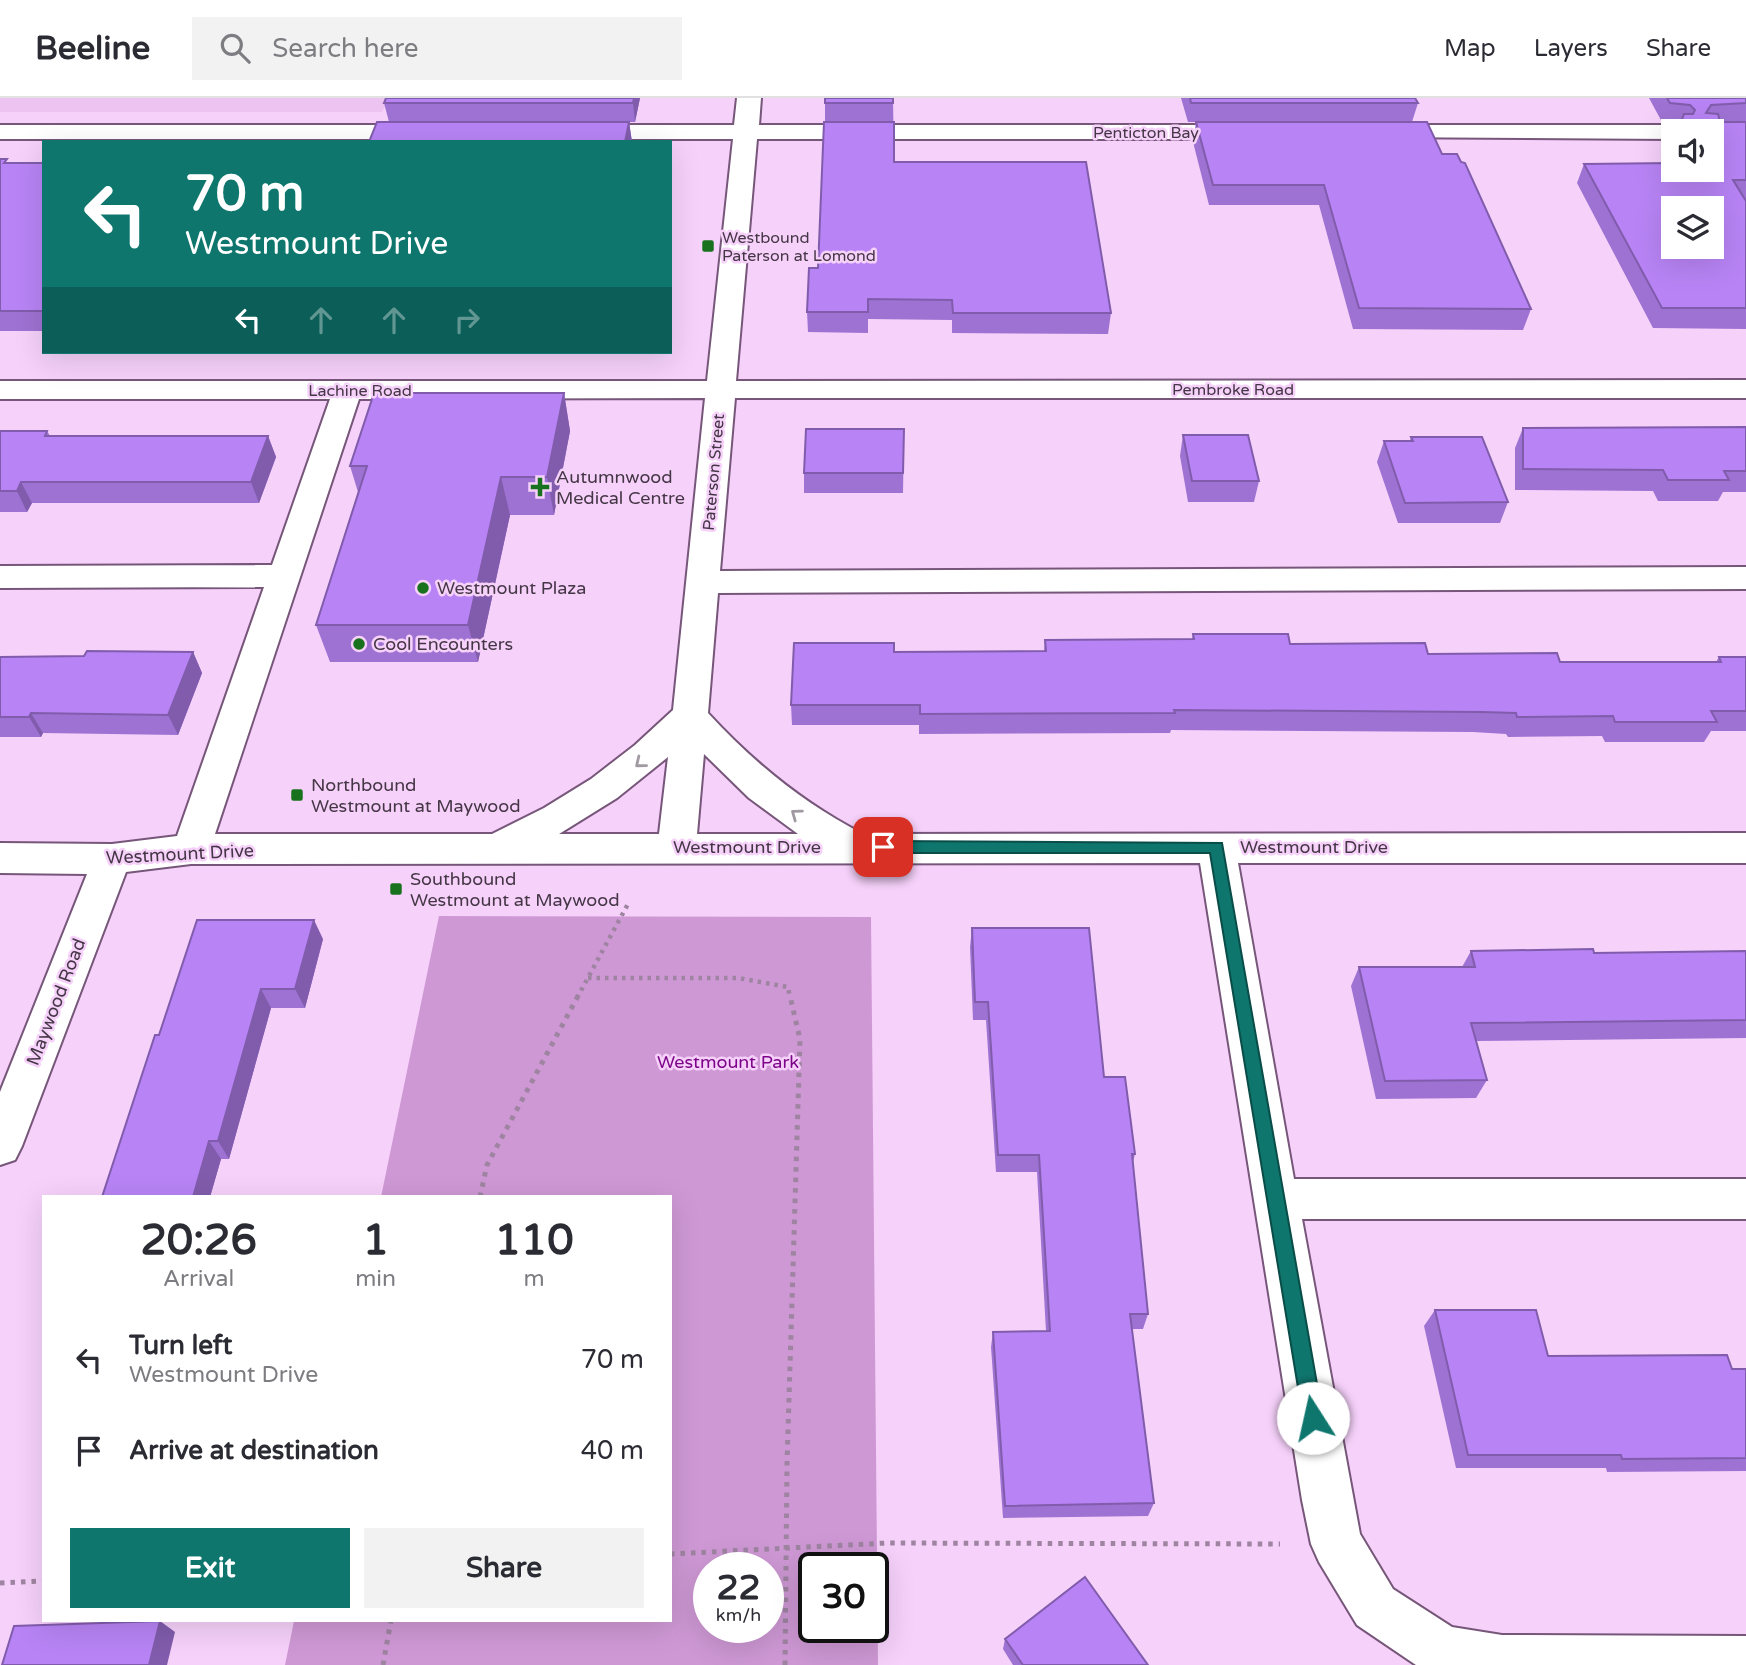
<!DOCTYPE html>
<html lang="en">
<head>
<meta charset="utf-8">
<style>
  body { margin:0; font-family:"Varela Round",sans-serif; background:#f2f2f3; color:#2b2b33; height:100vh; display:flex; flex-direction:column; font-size:26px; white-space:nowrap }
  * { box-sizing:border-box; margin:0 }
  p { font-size:23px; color:#7c7c81 }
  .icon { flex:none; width:38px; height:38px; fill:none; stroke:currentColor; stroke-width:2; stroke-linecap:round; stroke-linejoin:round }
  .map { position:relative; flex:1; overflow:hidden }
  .side { position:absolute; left:42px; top:1097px; width:630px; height:427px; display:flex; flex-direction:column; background:#fff; border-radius:0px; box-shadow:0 7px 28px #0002 }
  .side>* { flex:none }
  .banner { position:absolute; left:42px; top:42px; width:630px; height:214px; border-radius:0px; box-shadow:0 7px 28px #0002; background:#0f766e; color:#fff; overflow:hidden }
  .fabs { position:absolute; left:1661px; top:21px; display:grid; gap:14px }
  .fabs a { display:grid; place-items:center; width:63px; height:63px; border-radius:0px; background:#fff; box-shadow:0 7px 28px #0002; font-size:35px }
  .speed { position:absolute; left:693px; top:1454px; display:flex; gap:14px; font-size:35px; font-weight:700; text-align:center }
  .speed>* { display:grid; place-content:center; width:91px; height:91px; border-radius:50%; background:#fff; box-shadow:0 7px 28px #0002; line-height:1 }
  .speed small { font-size:18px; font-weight:400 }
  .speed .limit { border:4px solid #111; border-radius:10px; background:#fff; color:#111 }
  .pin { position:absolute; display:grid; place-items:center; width:60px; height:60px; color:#fff; margin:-30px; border-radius:14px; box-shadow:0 4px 10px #0006 }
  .me { position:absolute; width:77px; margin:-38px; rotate:350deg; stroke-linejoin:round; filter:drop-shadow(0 0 5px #0008) }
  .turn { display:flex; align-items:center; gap:24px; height:147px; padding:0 28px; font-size:32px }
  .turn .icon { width:91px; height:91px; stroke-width:2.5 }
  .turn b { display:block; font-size:49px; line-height:60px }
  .lanes { display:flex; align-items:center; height:66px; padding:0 28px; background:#0003; justify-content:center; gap:35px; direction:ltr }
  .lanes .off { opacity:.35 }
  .eta { display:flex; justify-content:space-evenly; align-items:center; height:119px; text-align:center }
  .eta b { font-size:42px; font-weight:700; line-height:49px }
  .action { display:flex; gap:14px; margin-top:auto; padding:14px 28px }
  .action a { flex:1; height:80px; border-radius:0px; background:#0f766e; color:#fff; font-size:28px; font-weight:700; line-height:80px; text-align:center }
  .action a+a { background:#f2f2f3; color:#2b2b33 }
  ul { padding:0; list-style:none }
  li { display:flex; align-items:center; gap:21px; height:91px; padding:0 28px }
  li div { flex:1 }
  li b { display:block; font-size:26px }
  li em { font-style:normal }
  header { display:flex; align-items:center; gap:42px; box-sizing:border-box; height:98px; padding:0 35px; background:#fff; border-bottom:2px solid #e1e1e2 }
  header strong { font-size:33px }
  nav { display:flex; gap:38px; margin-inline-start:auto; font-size:24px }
  .search { width:490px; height:63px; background:#f2f2f3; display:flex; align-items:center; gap:18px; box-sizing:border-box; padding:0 24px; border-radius:0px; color:#7c7c81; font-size:26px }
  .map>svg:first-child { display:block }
  .built { fill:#edc3f1 }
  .green { fill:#ce98d4; fill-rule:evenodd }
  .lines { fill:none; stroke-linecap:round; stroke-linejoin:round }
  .minor-casing { stroke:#765679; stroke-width:4 }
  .path-far1 { stroke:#9e84a1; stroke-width:4.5; stroke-dasharray:3.5 5; stroke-linecap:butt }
  .path { stroke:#9e84a1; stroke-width:5; stroke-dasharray:4.5 6; stroke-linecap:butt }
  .minor { fill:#fff; fill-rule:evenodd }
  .wall { fill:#9e72d3 }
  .shaded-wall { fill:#815cac }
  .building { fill:#b884f5; stroke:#815cac; stroke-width:2; fill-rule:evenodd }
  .oneway { stroke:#a29aa2 }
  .route { fill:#0f766e; stroke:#0a4d48; stroke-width:2 }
  .poi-dot { fill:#17711d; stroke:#f6d1fa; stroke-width:2.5 }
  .labels { text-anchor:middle; stroke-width:5; stroke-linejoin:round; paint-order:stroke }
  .far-street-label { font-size:16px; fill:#453646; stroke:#f6d1fa }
  .far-poi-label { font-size:16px; fill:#453646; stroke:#f6d1fa; text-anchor:start }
  .poi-label { font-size:18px; fill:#453646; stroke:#f6d1fa; text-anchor:start }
  .street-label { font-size:18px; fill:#453646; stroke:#f6d1fa }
  .park-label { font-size:18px; fill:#7c0488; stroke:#f6d1fa }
</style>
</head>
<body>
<header>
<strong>Beeline</strong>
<div class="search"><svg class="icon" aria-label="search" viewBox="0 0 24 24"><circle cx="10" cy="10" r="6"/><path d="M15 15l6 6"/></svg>Search here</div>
<nav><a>Map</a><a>Layers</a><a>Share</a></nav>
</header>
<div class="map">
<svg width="1746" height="1567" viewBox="0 0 1746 1567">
  <rect width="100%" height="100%" fill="#f6d1fa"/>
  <path class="built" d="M0,0H389L382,14H0Z"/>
  <path class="green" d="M439,818L871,819L878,1567H285L294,1523L670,1522V1099H381ZM709,1470H768V1530H709ZM814,1470H873V1530H814Z"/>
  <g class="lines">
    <defs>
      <g id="minor">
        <path d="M737,0H761L759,27H1247L1256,29L1259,34L1256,39L1247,41H757L736,283L1746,282V300H735L720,473L1746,469V491L718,495L708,615C754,665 803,705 863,736L1746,735V765H1238L1294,1081H1746V1121H1302L1360,1436L1393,1491L1452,1529L1502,1537L1746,1538V1567H1416L1357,1527L1319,1464L1311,1446L1302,1402L1200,765L191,766L126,774L22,1048L15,1062L0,1067V994L87,776L0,775V745L112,746L177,738L264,489L0,490V468L272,467L330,301H0V283H707L733,41H580L571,39L568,34L571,29L580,27H734ZM705,300L673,612L635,647L591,681L544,710L492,736H215L359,301ZM704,656L749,700L798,736H697ZM668,659L659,736H559L617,700Z"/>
        <path d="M0,27H425L434,29L437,34L434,39L425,41H0Z"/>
        <path d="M1378,27H1673L1682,29L1685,33H1673V41L1369,39L1366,34L1369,29Z"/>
      </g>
    </defs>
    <use href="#minor" class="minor-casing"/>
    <g class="path-far1">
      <path d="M588,880H738L788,889L790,900"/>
      <path d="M577,900L629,804"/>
    </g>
    <g class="path">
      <path d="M480,1099L487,1067L578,898"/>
      <path d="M670,1456L887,1445L1280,1446"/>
      <path d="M0,1485L44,1483"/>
      <path d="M383,1567L391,1522"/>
      <path d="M785,1567L787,1366L800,941L790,898"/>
    </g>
    <use href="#minor" class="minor"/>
  </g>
  <g class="wall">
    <path d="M386,0H640L635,24H629L632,44H369L389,24L384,5Z"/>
    <path d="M825,0H893L894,64L1111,215L1108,236L952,235V222L868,221V235L808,234L807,214L818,170L825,24Z"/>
    <path d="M1181,0H1415L1418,5L1412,24L1442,56L1531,211L1523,232L1353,231L1319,107H1209L1193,44L1196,24H1188Z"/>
    <path d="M1649,0H1746V231L1653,230L1577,85L1584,66L1712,72V33H1677L1679,26L1662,24Z"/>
    <path d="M0,61L9,65H44V233H0Z"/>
    <path d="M564,295L570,333L554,417H510L478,564H330L316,527L358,394L350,368Z"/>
    <path d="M1746,329V394H1723L1718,403H1658L1653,393L1515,392V350L1523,330Z"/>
    <path d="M904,331L903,395H804V375Z"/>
    <path d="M0,333H47L50,338H268L276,359L259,405H32L27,414H0Z"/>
    <path d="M1183,337L1259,383L1254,404H1188L1180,358Z"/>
    <path d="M1411,339L1508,404L1500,425H1398L1377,364L1384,343H1410Z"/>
    <path d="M1193,536L1290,546L1560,564H1716L1719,559H1746V633H1711L1704,644H1605L1602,638L1508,639L1506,636L1473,634L1171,632L1170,635L919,636V627H792L791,607L894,554L1044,553L1045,542L1192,541Z"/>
    <path d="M193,554L202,575L178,637L43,635L41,639H0V559L84,558Z"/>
    <path d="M972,830L1104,979L1135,1056L1133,1064L1148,1216L1143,1231H1132L1154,1405L1148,1418L1003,1420L991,1249L993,1234L1046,1233L1037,1074H996L986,922H973L970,849Z"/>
    <path d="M323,841L305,910H271L229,1061H221L210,1099H102L159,937Z"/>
    <path d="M1471,853L1594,855L1746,853V940L1476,943L1487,982L1476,1000L1376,1001L1351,888L1359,869H1462Z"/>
    <path d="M1435,1212L1548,1258L1732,1271H1746V1373L1607,1374L1606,1370H1456L1424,1228Z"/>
    <path d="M1005,1541L1148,1567H1013L1003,1551Z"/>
  </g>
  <g class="shaded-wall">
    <path d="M634,0H640L635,24L633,5Z"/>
    <path d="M629,24L632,44H625Z"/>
    <path d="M564,295L570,333L554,417L547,379Z"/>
    <path d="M268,338L276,359L259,405L251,384Z"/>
    <path d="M501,379L510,417L478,564L468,527Z"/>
    <path d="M21,384L32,405L27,414L17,393Z"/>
    <path d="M193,554L202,575L178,637L168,617Z"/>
    <path d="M31,615L43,635L41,639L29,619Z"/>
    <path d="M314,822L323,841L305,910L295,891Z"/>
    <path d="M261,891L271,910L229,1061L218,1043Z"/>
    <path d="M209,1043L221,1061L210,1099H193Z"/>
    <path d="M160,1523L175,1534L167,1567H149Z"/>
  </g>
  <g class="building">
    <path d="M386,0H634L633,5H384Z"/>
    <rect x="825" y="0" width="68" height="5"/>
    <path d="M1190,0H1415L1418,5H1191Z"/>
    <path d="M1667,0H1746V5L1711,7L1706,15L1718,16L1720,24H1746V82H1733L1746,103V210H1662L1584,66L1673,65V72H1712V33H1686L1681,24L1684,16H1693L1695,12L1690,7L1670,5ZM1673,110H1712V149H1673Z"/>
    <path d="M377,24H629L625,44H369Z"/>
    <path d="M824,24H894V64H1086L1111,215H953L952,202L868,201V214H807L809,170H818Z"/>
    <path d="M1196,24H1427L1442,56H1457L1461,64L1465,65L1531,211L1359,210L1324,87H1213Z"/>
    <path d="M0,61H7L4,65H44V213H0Z"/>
    <path d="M374,295H564L547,379H501L468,527H316L367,368H350Z"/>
    <path d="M1746,329V373H1724L1729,382H1668L1663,372L1523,371V330Z"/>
    <path d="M806,331H904L903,375H804Z"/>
    <path d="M0,333H47L45,338H268L251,384H21L17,393H0Z"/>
    <path d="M1183,337H1248L1259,383H1192Z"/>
    <path d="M1411,339H1482L1508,404L1405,405L1384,343H1413Z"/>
    <path d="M1193,536H1288L1290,546L1425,545L1428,556L1557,555L1560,564H1721L1719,559H1746V613H1711L1717,624H1615L1613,618L1517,619L1516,615L1482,614L1174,612L1175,615L920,616V607H791L794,545H894V554L1046,553L1045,542L1194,541Z"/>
    <path d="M87,553L193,554L168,617L31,615L29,619H0V559L84,558Z"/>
    <path d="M197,822H314L295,891H261L218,1043H209L193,1099H102L155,937H159Z"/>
    <path d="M972,830H1089L1104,979H1125L1135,1056H1132L1148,1216H1130L1154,1405L1005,1408L993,1234L1050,1233L1039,1057H998L988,904H975Z"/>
    <path d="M1593,851L1594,855L1746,853V922L1471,925L1487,982L1385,983L1359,869H1475L1471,853Z"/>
    <path d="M1435,1212H1536L1548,1258L1727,1257L1732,1271H1746V1360L1622,1361L1621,1357H1468Z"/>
    <path d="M1085,1479L1148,1567H1023L1005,1541Z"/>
    <path d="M160,1523L149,1567H2L14,1528Z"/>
  </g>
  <defs><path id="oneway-chevron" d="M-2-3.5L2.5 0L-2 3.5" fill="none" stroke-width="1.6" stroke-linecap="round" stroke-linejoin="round" transform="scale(1.75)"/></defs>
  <g class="oneway">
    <use href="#oneway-chevron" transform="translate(640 665) rotate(141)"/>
    <use href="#oneway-chevron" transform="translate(796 716) rotate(-144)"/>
  </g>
  <path class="route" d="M883,743L1222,745L1323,1320L1320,1327L1313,1330L1306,1327L1303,1320L1210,755H883L875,749Z"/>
  <g class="poi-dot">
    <rect x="701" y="141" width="14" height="14" rx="3.5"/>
    <path d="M536.5 378.5h7v7h7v7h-7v7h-7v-7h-7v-7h7z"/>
    <circle cx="423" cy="490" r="7"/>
    <circle cx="359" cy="546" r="7"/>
    <rect x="290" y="690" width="14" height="14" rx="3.5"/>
    <rect x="389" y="784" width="14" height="14" rx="3.5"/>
  </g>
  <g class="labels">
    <g class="far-street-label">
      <text x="1146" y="40">Penticton Bay</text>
      <text x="1233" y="297">Pembroke Road</text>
      <text x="360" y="298">Lachine Road</text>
      <text transform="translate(713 374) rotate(-85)" y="6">Paterson Street</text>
    </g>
    <g class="far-poi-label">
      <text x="722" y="145">Westbound<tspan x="722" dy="18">Paterson at Lomond</tspan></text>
    </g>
    <g class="poi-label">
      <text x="556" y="385">Autumnwood<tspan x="556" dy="21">Medical Centre</tspan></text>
      <text x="437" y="496">Westmount Plaza</text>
      <text x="373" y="552">Cool Encounters</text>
      <text x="311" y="693">Northbound<tspan x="311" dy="21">Westmount at Maywood</tspan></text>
      <text x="410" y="787">Southbound<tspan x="410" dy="21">Westmount at Maywood</tspan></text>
    </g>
    <g class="street-label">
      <text x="747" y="755">Westmount Drive</text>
      <text x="1314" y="755">Westmount Drive</text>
      <text transform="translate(180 756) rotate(-3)" y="6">Westmount Drive</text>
      <text transform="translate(56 904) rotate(-69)" y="6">Maywood Road</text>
    </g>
    <g class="park-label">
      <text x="728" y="970">Westmount Park</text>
    </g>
  </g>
</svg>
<div class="fabs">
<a><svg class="icon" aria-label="sound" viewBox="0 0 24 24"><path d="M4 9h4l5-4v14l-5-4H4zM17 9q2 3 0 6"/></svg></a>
<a><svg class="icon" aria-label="layers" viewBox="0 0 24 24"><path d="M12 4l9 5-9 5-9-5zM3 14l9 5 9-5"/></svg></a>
</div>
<div class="speed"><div>22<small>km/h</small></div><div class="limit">30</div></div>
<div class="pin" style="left:883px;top:749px;background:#d93025"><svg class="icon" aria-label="arrive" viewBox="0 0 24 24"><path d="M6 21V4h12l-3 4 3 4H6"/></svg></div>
<svg class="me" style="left:1313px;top:1320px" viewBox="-20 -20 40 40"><circle r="19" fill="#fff"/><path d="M0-13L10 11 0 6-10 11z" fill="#0f766e"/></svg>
<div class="banner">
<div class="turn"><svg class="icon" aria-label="left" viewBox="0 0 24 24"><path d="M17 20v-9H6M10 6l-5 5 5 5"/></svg><div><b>70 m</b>Westmount Drive</div></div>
<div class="lanes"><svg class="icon" aria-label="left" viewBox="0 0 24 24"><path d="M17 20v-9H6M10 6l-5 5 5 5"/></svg><svg class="icon off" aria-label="ahead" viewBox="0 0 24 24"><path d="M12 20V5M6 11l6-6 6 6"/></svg><svg class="icon off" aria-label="ahead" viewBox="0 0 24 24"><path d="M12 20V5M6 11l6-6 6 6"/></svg><svg class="icon off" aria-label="right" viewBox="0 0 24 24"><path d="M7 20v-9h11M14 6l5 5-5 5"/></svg></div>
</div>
<section class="side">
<div class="eta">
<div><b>20:26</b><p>Arrival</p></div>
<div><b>1</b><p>min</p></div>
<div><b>110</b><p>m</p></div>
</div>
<ul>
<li><svg class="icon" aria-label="left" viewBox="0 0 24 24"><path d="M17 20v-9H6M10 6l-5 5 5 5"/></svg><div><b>Turn left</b><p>Westmount Drive</p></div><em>70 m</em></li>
<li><svg class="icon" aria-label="arrive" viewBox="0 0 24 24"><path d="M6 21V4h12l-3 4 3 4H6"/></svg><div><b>Arrive at destination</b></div><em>40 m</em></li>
</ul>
<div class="action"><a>Exit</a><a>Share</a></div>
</section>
</div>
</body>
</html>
